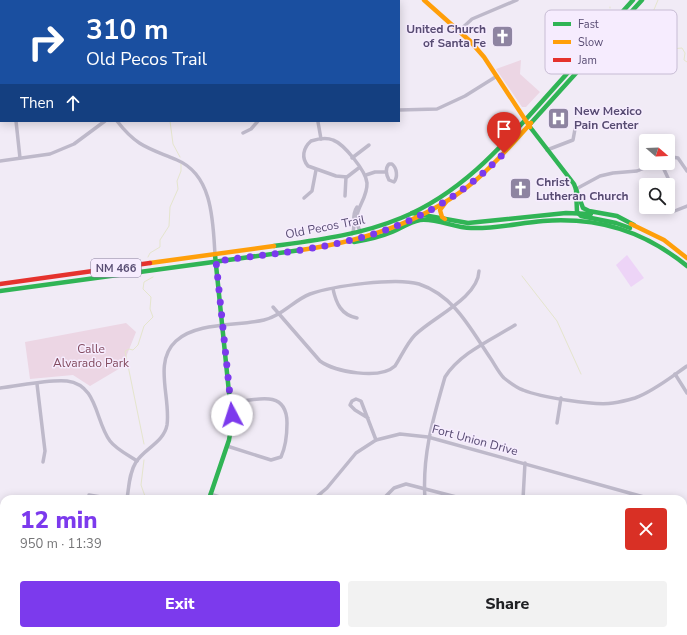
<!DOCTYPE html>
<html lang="en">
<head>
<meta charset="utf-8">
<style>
  body { margin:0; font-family:"Nunito Sans",sans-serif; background:#f2f2f2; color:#202124; height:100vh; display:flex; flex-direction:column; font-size:15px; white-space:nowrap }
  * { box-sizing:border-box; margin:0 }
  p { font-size:13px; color:#757577 }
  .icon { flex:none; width:22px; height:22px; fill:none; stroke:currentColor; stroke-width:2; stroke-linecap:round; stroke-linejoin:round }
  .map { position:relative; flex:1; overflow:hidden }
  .sheet { position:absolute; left:0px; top:495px; width:687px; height:140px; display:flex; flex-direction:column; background:#fff; border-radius:12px 12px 0 0; box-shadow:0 2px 10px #0003 }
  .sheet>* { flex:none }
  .hud { position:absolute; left:0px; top:0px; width:400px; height:122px; box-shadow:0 2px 10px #0003; background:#1a4fa0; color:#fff; overflow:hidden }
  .needle { width:26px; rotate:109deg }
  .fabs { position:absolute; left:639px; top:134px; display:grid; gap:8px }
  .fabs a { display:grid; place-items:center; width:36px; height:36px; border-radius:4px; background:#fff; box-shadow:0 2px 10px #0003; font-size:20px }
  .pin { position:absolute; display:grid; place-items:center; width:34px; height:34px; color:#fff; margin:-41px -17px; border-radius:50% 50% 50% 0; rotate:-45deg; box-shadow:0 0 4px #0007 }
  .pin .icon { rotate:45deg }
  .me { position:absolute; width:44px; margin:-22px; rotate:355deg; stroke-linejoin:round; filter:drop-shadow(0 0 3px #0008) }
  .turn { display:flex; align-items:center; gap:14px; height:84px; padding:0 20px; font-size:18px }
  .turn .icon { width:52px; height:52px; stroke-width:2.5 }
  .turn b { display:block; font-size:28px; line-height:34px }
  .then { display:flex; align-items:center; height:38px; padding:0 20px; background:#0003; gap:8px; font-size:15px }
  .round { display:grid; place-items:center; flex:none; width:42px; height:42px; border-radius:4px; background:#f2f2f2 }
  .overview { display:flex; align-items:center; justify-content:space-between; height:68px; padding:0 20px }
  h1 { font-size:24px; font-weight:800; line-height:30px; color:#7c3aed }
  .button { display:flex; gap:8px; margin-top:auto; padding:8px 20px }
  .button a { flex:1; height:46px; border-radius:4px; background:#7c3aed; color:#fff; font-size:16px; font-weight:800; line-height:46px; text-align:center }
  .button a+a { background:#f2f2f2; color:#202124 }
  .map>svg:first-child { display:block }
  .green { fill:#ecd6e4 }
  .sand { fill:#edd4f7 }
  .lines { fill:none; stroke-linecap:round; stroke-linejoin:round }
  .stream { stroke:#e5e5cd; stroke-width:1 }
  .street { stroke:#beb9ca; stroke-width:3.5 }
  .fast { stroke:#30b455; stroke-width:4.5 }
  .slow { stroke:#ff9f0a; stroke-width:4.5 }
  .jam { stroke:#e5322d; stroke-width:4.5 }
  .route { stroke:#7c3aed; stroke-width:7; stroke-dasharray:0 12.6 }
  .labels { text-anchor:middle; stroke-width:3; stroke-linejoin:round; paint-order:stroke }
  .shield { fill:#f6ecfe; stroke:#877c9d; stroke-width:1 }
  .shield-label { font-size:11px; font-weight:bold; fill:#584c73 }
  .poi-label { font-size:12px; font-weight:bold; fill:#584c73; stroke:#f6ecfe; text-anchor:start }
  .street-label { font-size:12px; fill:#584c73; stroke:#f6ecfe }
  .park-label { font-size:12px; fill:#834b5f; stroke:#f6ecfe }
  .key { fill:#f6ecfe; stroke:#c7bcd4; stroke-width:1 }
  .key-label { font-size:11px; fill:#584c73 }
</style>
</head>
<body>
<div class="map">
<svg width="687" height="635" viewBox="0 0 687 635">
  <rect width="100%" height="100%" fill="#f1ebf6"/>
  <g class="green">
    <path d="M521,60L520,74L540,92L526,107H522L496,69Z"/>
    <path d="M126,323L136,332L122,367L90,386L73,375L30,379L25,342Z"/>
  </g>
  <path class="sand" d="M627,255L644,278L631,287L616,265Z"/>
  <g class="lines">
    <g class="stream">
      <path d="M658,0L653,12L657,21L667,26L666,34L671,49L682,48L685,53L684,60L687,62"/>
      <path d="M610,8V7"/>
      <path d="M573,16H574"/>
      <path d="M170,121L173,144L180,157"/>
      <path d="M148,257L150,253L160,247V240L169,226L170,207L178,189L177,181L181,171V164"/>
      <path d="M522,276L557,321L581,374"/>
      <path d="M144,444L125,351L129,349L133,350L138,345L144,326L153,317L150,309L151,297L143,289L144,282L153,277"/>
      <path d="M144,460L141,485L146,499"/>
      <path d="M322,494L323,499"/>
      <path d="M91,631V635"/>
    </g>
    <g class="street">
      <path d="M61,0V1"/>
      <path d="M155,0L156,1"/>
      <path d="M20,1L22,0"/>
      <path d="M293,1L295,0"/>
      <path d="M0,18L1,17"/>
      <path d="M459,31L472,19L517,0"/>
      <path d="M399,110L437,109L465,96L497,76"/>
      <path d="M16,121L20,158"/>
      <path d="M117,121C137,147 149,148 177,160C213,175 213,222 215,255"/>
      <path d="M318,122L321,139"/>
      <path d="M243,133L251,129L258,121"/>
      <path d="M547,150L573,140L575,129"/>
      <path d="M352,158L369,145"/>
      <path d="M668,158L672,157L678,158L687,171"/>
      <path d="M0,161L50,154L74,144L105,121"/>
      <path d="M661,163L668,178"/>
      <path d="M389,164H392C397,168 398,177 394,182L389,180C386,175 385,168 389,164Z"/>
      <path d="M360,167L347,177L336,176L308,166C301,158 303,148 311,141C317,139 326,137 333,140C344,144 366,171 367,183C368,202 348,213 361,232"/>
      <path d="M366,175L375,172H386"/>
      <path d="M576,189L600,176L613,173L637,171L657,163"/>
      <path d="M345,196L346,177"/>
      <path d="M304,198L312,191L316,170"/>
      <path d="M672,212L687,206"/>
      <path d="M352,234C357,225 350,217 357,207"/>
      <path d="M333,289C336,303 341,315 357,318"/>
      <path d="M273,307L320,361C335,372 380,380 395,366C401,357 407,343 415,335C433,317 478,298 479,271"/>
      <path d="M675,374L687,393"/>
      <path d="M37,384L45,451L43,462"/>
      <path d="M0,388C19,386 49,379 67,381C98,385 95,421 110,441C116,449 128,455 137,461"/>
      <path d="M368,418L355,410L350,405L352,401L356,399L361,401L376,440"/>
      <path d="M557,423L561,398"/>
      <path d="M227,446L271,460L281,457C286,446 287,434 287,423C287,388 254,400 231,403"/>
      <path d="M210,494L226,499"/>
      <path d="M89,495L113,499"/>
      <path d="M127,499C129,487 129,473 136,462C144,449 164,442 167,425C171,398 153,362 176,341C196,322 238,326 264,320C282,316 294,300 310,294C333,286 396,277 419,284C455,296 471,330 491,359C495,365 499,373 504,378C509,382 517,388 523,390C540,397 595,406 613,403C620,402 628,400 635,398C654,391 671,377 687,366"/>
      <path d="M314,499L327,488L356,453L376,440L400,434L428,437L651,499"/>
      <path d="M383,499L394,488L406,484L464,499"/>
      <path d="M425,499C422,455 433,419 445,377C460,353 491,340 515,325"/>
      <path d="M523,499L525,463"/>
      <path d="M0,515L4,517"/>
      <path d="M318,631L319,635"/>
      <path d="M479,631L481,635"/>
      <path d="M667,631L669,635"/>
      <path d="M65,635L66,631"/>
    </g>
    <g class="fast">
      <path d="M531,123L642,0"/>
      <path d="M530,127L574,184L583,208L589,211L617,216L634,225"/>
      <path d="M576,189L577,212"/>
      <path d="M577,212L581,216L616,223L630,228"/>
      <path d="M412,213L468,223L566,213L591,214"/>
      <path d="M354,242C367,240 380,237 392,232C401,228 410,222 420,220C437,218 454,228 471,228C495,229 519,223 543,221C599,217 644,231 687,266"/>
      <path d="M274,246C318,240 360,235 401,218C462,193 503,145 546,97C575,65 604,32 633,0"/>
      <path d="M0,291L301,250"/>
      <path d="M209,499L229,440L232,422L215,255"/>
      <path d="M161,635L163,631"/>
    </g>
    <g class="slow">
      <path d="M424,0L470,41L484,57L530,127"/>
      <path d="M445,219L442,217L440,210L446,202"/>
      <path d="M631,224L664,240L687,258"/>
      <path d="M301,250C364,241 427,221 476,180C496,163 514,142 531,123"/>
      <path d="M150,263L274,246"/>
    </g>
    <path class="jam" d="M0,284L150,263"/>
  </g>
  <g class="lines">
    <path class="route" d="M232,415L216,261C330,247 419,241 504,153"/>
  </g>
  <defs>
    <symbol id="church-square" viewBox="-11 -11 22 22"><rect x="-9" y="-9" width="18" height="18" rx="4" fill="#8e84a1" stroke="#f6ecfe"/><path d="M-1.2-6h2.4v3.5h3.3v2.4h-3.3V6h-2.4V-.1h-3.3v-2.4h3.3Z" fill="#fff"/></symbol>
    <symbol id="hospital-square" viewBox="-11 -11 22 22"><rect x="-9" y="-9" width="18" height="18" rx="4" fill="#8e84a1" stroke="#f6ecfe"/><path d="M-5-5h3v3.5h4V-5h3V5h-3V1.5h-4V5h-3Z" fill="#fff"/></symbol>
  </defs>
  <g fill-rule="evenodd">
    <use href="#church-square" x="490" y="24" width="25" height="25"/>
    <use href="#hospital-square" x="546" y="106" width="25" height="25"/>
    <use href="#church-square" x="508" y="176" width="25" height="25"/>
  </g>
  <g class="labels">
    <rect class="shield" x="91" y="259" width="50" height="18" rx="3"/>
    <g class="shield-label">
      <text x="116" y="272">NM 466</text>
    </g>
    <g class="poi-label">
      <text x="486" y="33" text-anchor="end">United Church<tspan x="486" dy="14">of Santa Fe</tspan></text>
      <text x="574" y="115">New Mexico<tspan x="574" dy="14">Pain Center</tspan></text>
      <text x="536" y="186">Christ<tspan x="536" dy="14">Lutheran Church</tspan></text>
    </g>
    <g class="street-label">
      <text transform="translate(325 227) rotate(-11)" y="4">Old Pecos Trail</text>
      <text transform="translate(475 440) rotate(15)" y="4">Fort Union Drive</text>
    </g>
    <g class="park-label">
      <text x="91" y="353">Calle<tspan x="91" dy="14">Alvarado Park</tspan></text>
    </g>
  </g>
  <rect x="545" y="10" width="132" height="64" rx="6" class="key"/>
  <rect x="553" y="22" width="18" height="4" fill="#30b455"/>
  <rect x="553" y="40" width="18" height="4" fill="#ff9f0a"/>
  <rect x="553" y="58" width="18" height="4" fill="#e5322d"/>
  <g class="key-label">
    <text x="578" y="28">Fast</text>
    <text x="578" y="46">Slow</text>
    <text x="578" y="64">Jam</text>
  </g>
</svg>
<div class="fabs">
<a><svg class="needle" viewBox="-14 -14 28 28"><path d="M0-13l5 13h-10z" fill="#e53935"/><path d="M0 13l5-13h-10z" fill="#757577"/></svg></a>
<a><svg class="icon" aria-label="search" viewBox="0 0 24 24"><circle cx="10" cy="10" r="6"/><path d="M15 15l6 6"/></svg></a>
</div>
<div class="pin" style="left:504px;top:153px;background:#d93025"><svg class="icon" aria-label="arrive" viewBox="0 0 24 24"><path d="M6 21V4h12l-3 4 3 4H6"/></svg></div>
<svg class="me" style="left:232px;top:415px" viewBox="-20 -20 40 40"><circle r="19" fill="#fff"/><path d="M0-13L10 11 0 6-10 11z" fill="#7c3aed"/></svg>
<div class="hud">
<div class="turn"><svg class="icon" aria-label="right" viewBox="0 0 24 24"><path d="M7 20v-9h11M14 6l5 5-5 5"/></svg><div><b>310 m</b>Old Pecos Trail</div></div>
<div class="then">Then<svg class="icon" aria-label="ahead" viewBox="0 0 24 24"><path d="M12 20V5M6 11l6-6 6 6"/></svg></div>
</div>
<section class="sheet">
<div class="overview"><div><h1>12 min</h1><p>950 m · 11:39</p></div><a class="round" style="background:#d93025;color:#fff"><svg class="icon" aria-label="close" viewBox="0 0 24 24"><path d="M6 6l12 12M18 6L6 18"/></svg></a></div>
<div class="button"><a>Exit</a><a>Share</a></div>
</section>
</div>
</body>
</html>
